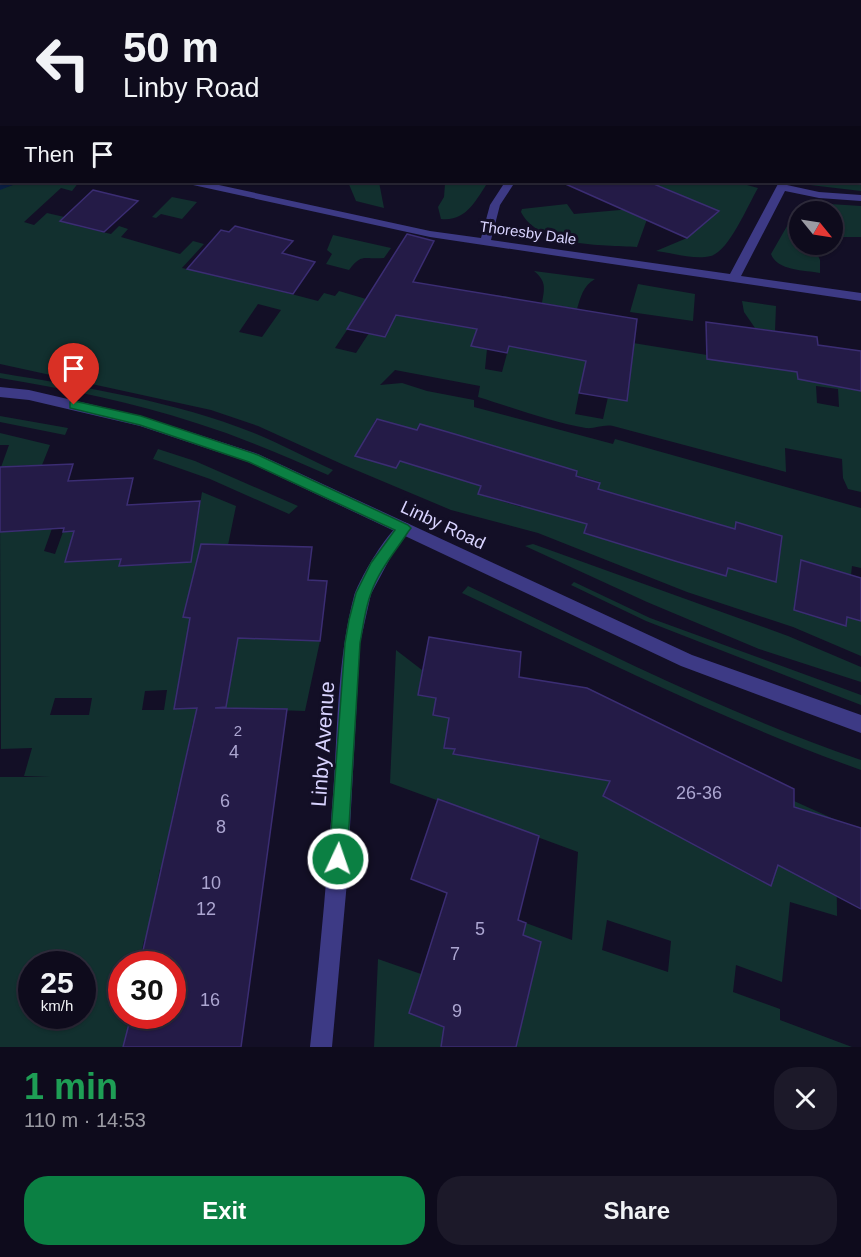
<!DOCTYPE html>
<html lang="en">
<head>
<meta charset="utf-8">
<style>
  body { margin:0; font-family:Arial,sans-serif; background:#1c1929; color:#f1f3f6; height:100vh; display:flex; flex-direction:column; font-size:22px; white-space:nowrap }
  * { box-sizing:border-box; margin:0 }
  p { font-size:20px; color:#9b9ba3 }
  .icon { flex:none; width:33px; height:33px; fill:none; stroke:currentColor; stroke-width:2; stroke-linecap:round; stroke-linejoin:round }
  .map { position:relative; height:1047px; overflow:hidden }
  .sheet { display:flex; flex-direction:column; background:#0e0b1c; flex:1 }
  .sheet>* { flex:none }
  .banner { position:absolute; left:0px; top:0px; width:861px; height:183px; box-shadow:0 2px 4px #0004,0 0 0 2px #2e2b3b; background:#0e0b1c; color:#f1f3f6; overflow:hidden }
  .needle { width:39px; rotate:120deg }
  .fabs { position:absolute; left:789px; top:201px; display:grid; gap:12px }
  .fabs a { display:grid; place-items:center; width:54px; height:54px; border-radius:50%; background:#0e0b1c; box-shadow:0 2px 4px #0004,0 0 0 2px #2e2b3b; font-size:30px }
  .speed { position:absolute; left:18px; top:951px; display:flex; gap:12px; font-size:30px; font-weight:700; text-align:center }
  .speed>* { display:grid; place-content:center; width:78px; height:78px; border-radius:50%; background:#0e0b1c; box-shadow:0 2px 4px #0004,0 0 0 2px #2e2b3b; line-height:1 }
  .speed small { font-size:15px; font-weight:400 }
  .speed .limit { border:9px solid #d22; background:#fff; color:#111 }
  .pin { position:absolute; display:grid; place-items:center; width:51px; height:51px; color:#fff; margin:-62px -26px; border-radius:50% 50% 50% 0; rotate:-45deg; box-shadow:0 0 6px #0007 }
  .pin .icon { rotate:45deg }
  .me { position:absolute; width:66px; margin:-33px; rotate:3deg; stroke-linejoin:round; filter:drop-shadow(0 0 4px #0008) }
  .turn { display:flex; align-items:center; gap:21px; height:126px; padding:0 24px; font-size:27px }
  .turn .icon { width:78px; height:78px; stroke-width:2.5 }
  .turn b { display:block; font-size:42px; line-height:51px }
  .then { display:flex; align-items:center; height:57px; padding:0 24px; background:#0003; gap:12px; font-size:22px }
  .round { display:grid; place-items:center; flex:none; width:63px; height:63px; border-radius:24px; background:#1c1929 }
  .summary { display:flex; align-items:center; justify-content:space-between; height:102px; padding:0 24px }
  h1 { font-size:36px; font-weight:700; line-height:45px; color:#1e9e55 }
  .primary-button { display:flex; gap:12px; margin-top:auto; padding:12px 24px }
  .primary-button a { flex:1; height:69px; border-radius:24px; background:#0b8043; color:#fff; font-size:24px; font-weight:700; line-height:69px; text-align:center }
  .primary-button a+a { background:#1c1929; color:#f1f3f6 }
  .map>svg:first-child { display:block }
  .green { fill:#12302f; fill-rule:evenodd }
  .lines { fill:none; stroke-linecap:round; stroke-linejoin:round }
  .stream { fill:#0a1f44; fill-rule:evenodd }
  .building { fill:#241b47; stroke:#3b2d73; stroke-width:1.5 }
  .minor { fill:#3d3a85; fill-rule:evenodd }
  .tertiary { fill:#3d3a85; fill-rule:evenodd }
  .route { fill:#0b8043; stroke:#07532c; stroke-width:1.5 }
  .labels { text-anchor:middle; stroke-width:6; stroke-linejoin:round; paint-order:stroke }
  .far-street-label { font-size:15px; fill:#d9d4ff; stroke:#130f26 }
  .number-label { font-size:15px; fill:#aca6d1 }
  .street-label { font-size:18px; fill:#d9d4ff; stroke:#130f26 }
  .near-number-label { font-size:18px; fill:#aca6d1 }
  .near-street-label { font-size:21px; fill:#d9d4ff; stroke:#130f26 }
</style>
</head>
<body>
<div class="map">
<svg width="861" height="1047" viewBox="0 0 861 1047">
  <rect width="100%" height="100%" fill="#130f26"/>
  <g class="green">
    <path d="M860,112L861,191L810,185L812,182H860Z"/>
    <path d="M22,182H79L72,191L61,188L24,222L34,225L47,213L82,221L77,226L111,234L119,226L128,229L121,237L180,254L193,241L204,244L182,268L200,272L215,255L208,253L214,247L272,264L274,262L288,266L286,269L291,270L276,290L318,301L324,293L335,296L339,291L366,299L381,279L395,282L397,280L403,281L388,313L414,318L417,312L485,323L494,295L511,297L500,326L528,332L522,349L545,353L548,346L597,354L601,337L615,339L608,393L580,388L575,414L603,419L608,397L627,400L630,370L627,342L707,355L709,331L722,334V361L777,369V363L797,367L798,379L835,385L832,347L839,348L844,388L861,391V492L848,489L843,478L842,459L785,448L786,472L613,426C603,424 595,429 586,428C553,423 511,407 478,397L480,386L395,370L380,385L402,383L427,391L474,400V407L613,444L615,439L861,508V568L852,566L851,575L801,560L794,610L846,626L847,617L861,621V656L793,627L687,592L538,533L451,510L344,465L258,426L211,410L0,364V189ZM258,304L281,310L262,337L239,332ZM378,314L394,318L385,337L369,333L356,353L335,348L349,327L369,332ZM479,323L495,326L494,331L512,335L502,372L485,369L487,349L471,346ZM816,386L838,389L839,407L817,403ZM376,419L417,430L420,424L498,447L495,455L537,467L521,507L478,494L481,486L400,461L396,468L356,456ZM558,470L600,482L598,490L735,529L737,523L782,536L776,582L728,568L726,576L584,533L587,524L543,511Z"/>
    <path d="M348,182H379L384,208L356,201Z"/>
    <path d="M459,182H488C476,200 466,222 441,219L438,207L444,197L445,184Z"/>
    <path d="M594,182H736L758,188C748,205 729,251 711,256C694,260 673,253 656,251L687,238L718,211L660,186L645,208L650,211L637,247C602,245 539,247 521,212L522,209L567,204L574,214L643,208Z"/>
    <path d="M172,197L197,202L182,219L161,214L156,218L152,217Z"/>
    <path d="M814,203L861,206V237H833L832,212H800V244L813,245L820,260V273C805,270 777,271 771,254L798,207Z"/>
    <path d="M333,235L391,248L384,258C365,260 362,252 349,270L326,264L332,254L327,250Z"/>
    <path d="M534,271L595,279C583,286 581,296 577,309L542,303C545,287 546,281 534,271Z"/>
    <path d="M638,284L695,294L693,321L630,312Z"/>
    <path d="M742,301L776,306L775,331L755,328L744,312Z"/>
    <path d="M0,373C84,387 174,401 254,433C281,444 307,458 333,470L328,475C285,456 241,437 196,423C133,402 66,389 0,378Z"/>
    <path d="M0,416L68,428L65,435L0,422Z"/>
    <path d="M0,433L50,445L42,465L10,466L0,495V470L9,445H0Z"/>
    <path d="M158,449L195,461L298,506L289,514L210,479L153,459Z"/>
    <path d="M202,492L236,506L228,545L201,544L183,617L206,618L277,639L320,641L305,711L216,708L213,722H193L185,761L200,790L178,789L168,837L184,869H160L150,919L170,940H144L139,964H122V1016H131L124,1047H0V777H50L24,776L32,748L1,749L0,508L4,531L36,530L44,506H60L44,551L55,554L63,532L74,531L65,562L85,561L89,544L128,529L120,566L191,562ZM213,648H237L227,700H204ZM167,690L164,710H142L145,691ZM55,698H92L89,715H50ZM32,964H82V1016H32Z"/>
    <path d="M533,544L788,636L861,667V682L759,649L647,602L525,546Z"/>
    <path d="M574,582L650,618L861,695V705L646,621L571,585Z"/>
    <path d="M468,586C597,648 725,713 861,760V770C724,721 594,655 462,593Z"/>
    <path d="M396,650L422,670L418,695L436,698L433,715L449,718L445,748L462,750L510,746L508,764L582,776L588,688L606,697L601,772L611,778L603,796L641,817L649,797L670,809L663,828L701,848L733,841L727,862L771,886L778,865L793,872L794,801L836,820L837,916L790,902L782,982L736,965L733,992L780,1009V1020L852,1047H516L523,935L526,923L572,940L578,852L390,783ZM607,920L671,941L668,972L602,950Z"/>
    <path d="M378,959L421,974L409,1013L490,1047H374Z"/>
  </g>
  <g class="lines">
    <g class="stream">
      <path d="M487,0L486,2H477L479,0Z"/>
      <path d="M7,182H20L0,190V184Z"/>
    </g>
  </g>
  <g class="building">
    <path d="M561,182H649L719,211L687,238Z"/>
    <path d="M93,190L138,201L104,232L60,221Z"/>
    <path d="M235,226L293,241L282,253L315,262L293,294L187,269L221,230L229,232Z"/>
    <path d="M407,234L434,241L413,282L637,319L627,401L579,393L586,361L509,346L507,353L471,346L477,329L396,315L385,337L347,329Z"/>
    <path d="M706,322L817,337L818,345L861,351V391L798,379L797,372L707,359Z"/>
    <path d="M377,419L417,430L420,424L458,435L577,471L576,476L600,483L598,489L735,529L736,522L782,536L776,582L728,568L726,576L675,561L584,533L587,524L478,494L481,486L400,461L396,468L355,456Z"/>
    <path d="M73,464L68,481L133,478L127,505L200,501L191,562L119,566L121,559L65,562L74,531L63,532L64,528L0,532V467Z"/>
    <path d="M201,544L312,547L308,580L327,581L320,641L238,638L226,707L215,708L287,709L241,1047H123L131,1016H172V964H140L197,708L174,709L190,618L183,617Z"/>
    <path d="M801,560L861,578V621L847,617L846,626L794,610Z"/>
    <path d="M429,637L521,652L519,677L587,688L794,789V807L861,828V909L778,865L771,886L603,796L610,781L453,754L455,749L444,748L449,718L433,715L436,698L418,695Z"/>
    <path d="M438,799L539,836L518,920L526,923L523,935L541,942L516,1047H441L444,1027L409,1013L447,893L411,879Z"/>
  </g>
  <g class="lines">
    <g class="minor">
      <path d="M623,0H631L622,2Z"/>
      <path d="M861,51V57L860,56V52Z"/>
      <path d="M860,104L861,105V111L860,110Z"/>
      <rect x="0" y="136" width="2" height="6"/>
      <path d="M188,182H205L430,231L481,238L490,205L505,182H515L500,205L491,240L730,274L779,182H789L787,185L819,192L861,195V201L819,198L785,191L741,276L861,293V301L430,237L193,185Z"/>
      <path d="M404,522L409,524L412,528L395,549L371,594L360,643L347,882L332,1047H310C319,963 327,879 333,794C338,728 337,660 354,596C359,580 389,527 404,522Z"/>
    </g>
    <g class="tertiary">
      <path d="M368,0H382L366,2Z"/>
      <path d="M0,43H2L0,48Z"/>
      <rect x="0" y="55" width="2" height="6"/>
      <path d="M0,387L29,390L141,416L258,454L692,655L861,715V733L681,666L248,462L140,426L29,400L0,397Z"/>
    </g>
  </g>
  <path class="route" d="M74,401L141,416L258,455L408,525L411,528L408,532C395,552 379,570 371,593C365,608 363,627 360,643L347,859L344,866L338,868L331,866L329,859L345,643L349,620L356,593L371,563L395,530L249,462L140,425L70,408V402Z"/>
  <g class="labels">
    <g class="far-street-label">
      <text transform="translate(528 233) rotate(8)" y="5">Thoresby Dale</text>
    </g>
    <g class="number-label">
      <text x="238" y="736">2</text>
    </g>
    <g class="street-label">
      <text transform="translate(443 525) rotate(25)" y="6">Linby Road</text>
    </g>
    <g class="near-number-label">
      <text x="234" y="758">4</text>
      <text x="699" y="799">26-36</text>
      <text x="225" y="807">6</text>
      <text x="221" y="833">8</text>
      <text x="211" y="889">10</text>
      <text x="206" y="915">12</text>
      <text x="480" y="935">5</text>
      <text x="455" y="960">7</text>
      <text x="210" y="1006">16</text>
      <text x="457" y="1017">9</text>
    </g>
    <g class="near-street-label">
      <text transform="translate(323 744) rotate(-86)" y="7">Linby Avenue</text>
    </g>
  </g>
</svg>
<div class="fabs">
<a><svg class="needle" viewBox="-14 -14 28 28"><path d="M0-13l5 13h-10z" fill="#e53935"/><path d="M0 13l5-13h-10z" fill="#9b9ba3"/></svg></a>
</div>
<div class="speed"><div>25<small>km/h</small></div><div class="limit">30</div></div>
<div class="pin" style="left:74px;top:405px;background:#d93025"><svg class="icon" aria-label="arrive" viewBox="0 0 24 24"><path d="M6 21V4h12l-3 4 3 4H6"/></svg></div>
<svg class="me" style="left:338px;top:859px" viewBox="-20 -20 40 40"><circle r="17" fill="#0b8043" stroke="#fff" stroke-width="3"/><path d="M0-11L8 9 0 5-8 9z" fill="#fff"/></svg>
<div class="banner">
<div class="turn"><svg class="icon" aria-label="left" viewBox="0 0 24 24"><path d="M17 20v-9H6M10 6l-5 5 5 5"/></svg><div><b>50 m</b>Linby Road</div></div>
<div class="then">Then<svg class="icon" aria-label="arrive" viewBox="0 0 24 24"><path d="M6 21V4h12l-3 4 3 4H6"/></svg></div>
</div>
</div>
<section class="sheet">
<div class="summary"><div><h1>1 min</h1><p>110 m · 14:53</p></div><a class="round"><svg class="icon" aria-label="close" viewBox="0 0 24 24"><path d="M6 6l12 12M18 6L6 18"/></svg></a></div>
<div class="primary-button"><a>Exit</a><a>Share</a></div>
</section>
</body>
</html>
